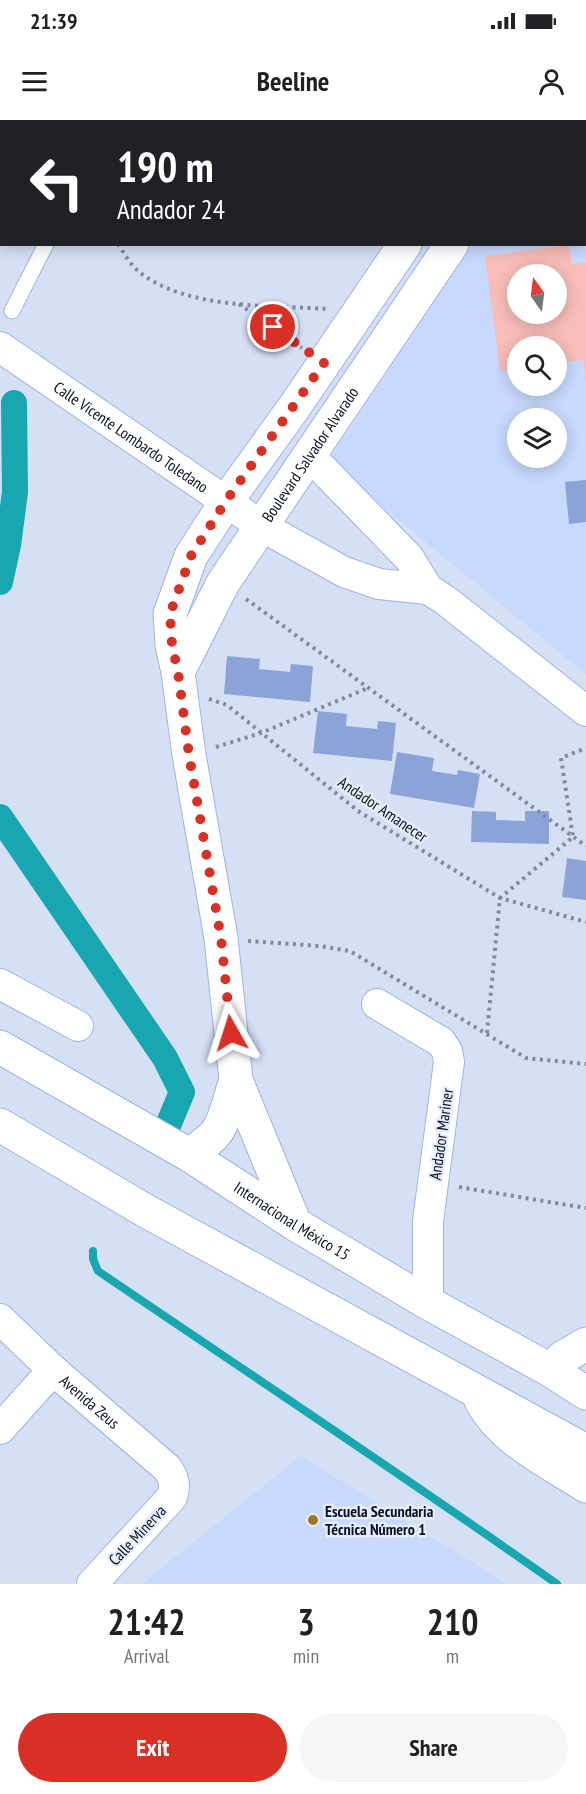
<!DOCTYPE html>
<html lang="en">
<head>
<meta charset="utf-8">
<style>
  body { margin:0; font-family:"PT Sans Narrow",sans-serif; background:#f6f6f6; color:#202124; height:100vh; display:flex; flex-direction:column; font-size:22px; white-space:nowrap }
  * { box-sizing:border-box; margin:0 }
  p { font-size:20px; color:#757577 }
  .icon { flex:none; width:33px; height:33px; fill:none; stroke:currentColor; stroke-width:2; stroke-linecap:round; stroke-linejoin:round }
  .map { position:relative; height:1464px; overflow:hidden }
  .side { display:flex; flex-direction:column; background:#fff; flex:1 }
  .side>* { flex:none }
  .hud { position:absolute; left:0px; top:0px; width:586px; height:126px; box-shadow:0 3px 15px #0003; background:#202124; color:#fff; overflow:hidden }
  .needle { width:39px; rotate:346deg }
  .controls { position:absolute; left:507px; top:144px; display:grid; gap:12px }
  .controls a { display:grid; place-items:center; width:60px; height:60px; border-radius:50%; background:#fff; box-shadow:0 3px 15px #0003; font-size:30px }
  .pin { position:absolute; display:grid; place-items:center; width:51px; height:51px; color:#fff; margin:-26px; border:3px solid #fff; border-radius:50%; box-shadow:0 2px 6px #0007 }
  .me { position:absolute; width:66px; margin:-33px; rotate:354deg; stroke-linejoin:round; filter:drop-shadow(0 0 4px #0008) }
  .turn { display:flex; align-items:center; gap:21px; height:126px; padding:0 18px; font-size:27px }
  .turn .icon { width:78px; height:78px; stroke-width:2.5 }
  .turn b { display:block; font-size:42px; line-height:51px }
  .eta { display:flex; justify-content:space-evenly; align-items:center; height:102px; text-align:center }
  .eta b { font-size:36px; font-weight:700; line-height:42px }
  .button { display:flex; gap:12px; margin-top:auto; padding:12px 18px }
  .button a { flex:1; height:69px; border-radius:36px; background:#d93025; color:#fff; font-size:24px; font-weight:700; line-height:69px; text-align:center }
  .button a+a { background:#f6f6f6; color:#202124 }
  .status { display:flex; justify-content:space-between; align-items:center; height:42px; padding:0 30px; background:#fff; direction:ltr }
  .status svg { height:16px; fill:currentColor }
  header { display:flex; justify-content:space-between; align-items:center; height:78px; padding:0 18px; background:#fff; font-size:27px; font-weight:700 }
  .map>svg:first-child { display:block }
  .built { fill:#c7d9fd; fill-rule:evenodd }
  .green { fill:#f8bdb8; fill-rule:evenodd }
  .lines { fill:none; stroke-linecap:round; stroke-linejoin:round }
  .stream { stroke:#18a6b1; stroke-width:8 }
  .canal { stroke:#18a6b1; stroke-width:26 }
  .building { fill:#8ba3d6 }
  .service-casing { stroke:#9bb4e8; stroke-width:17 }
  .pedestrian-casing { stroke:#9bb4e8; stroke-width:25 }
  .minor-casing { stroke:#9bb4e8; stroke-width:32 }
  .tertiary-casing { stroke:#9bb4e8; stroke-width:35 }
  .primary-casing { stroke:#9bb4e8; stroke-width:35 }
  .path { stroke:#808a9e; stroke-width:4; stroke-dasharray:3 4.5; stroke-linecap:butt }
  .service { stroke:#fff; stroke-width:15 }
  .pedestrian { stroke:#fff; stroke-width:22 }
  .minor { stroke:#fff; stroke-width:30 }
  .tertiary { stroke:#fff; stroke-width:33 }
  .primary { stroke:#fff; stroke-width:33 }
  .route { stroke:#d93025; stroke-width:10; stroke-dasharray:0 18 }
  .poi-dot { fill:#9c7823; stroke:#e7edf8; stroke-width:2 }
  .labels { text-anchor:middle; stroke-width:5; stroke-linejoin:round; paint-order:stroke }
  .street-label { font-size:16px; fill:#091224; stroke:#e7edf8 }
  .poi-label { font-size:16px; font-weight:bold; fill:#091224; stroke:#e7edf8; text-anchor:start }
</style>
</head>
<body>
<div class="status"><b>21:39</b><svg viewBox="0 0 49 12"><path d="M0 12V9h3v3zM5 12V6h3v6zM10 12V3h3v9zM15 12V0h3v12zM26 1h20v11H26zM47 4h2v5h-2z"/></svg></div>
<header><svg class="icon" aria-label="menu" viewBox="0 0 24 24"><path d="M4 6h16M4 12h16M4 18h16"/></svg>Beeline<svg class="icon" aria-label="person" viewBox="0 0 24 24"><circle cx="12" cy="8" r="4"/><path d="M4 21q1-7 8-7t8 7"/></svg></header>
<div class="map">
<svg width="586" height="1464" viewBox="0 0 586 1464">
  <rect width="100%" height="100%" fill="#d5e0f5"/>
  <g class="built">
    <path d="M585,102H586V554L328,342L472,125L585,124ZM518,154H556V194H518ZM518,226H556V266H518ZM518,298H556V338H518Z"/>
    <path d="M301,1336L507,1464H142Z"/>
  </g>
  <path class="green" d="M569,125L572,144L586,143V262L584,240L557,243L556,226H518L517,248L500,251L485,136ZM518,154H556V194H518Z"/>
  <g class="lines">
    <path class="stream" d="M93,1131V1139L98,1151C251,1255 406,1357 557,1464"/>
    <g class="canal">
      <path d="M0,462L8,425L15,372L14,283"/>
      <path d="M0,697L165,938L182,972L164,1015"/>
    </g>
  </g>
  <g class="building">
    <path d="M586,360V402L569,404L565,362Z"/>
    <path d="M227,536L260,539L259,549L290,552L291,544L313,546L310,582L224,574Z"/>
    <path d="M318,591L347,594L346,606L377,609L378,601L396,603L392,641L313,633Z"/>
    <path d="M397,632L434,638L432,651L457,655L458,650L480,654L474,688L390,674Z"/>
    <path d="M472,691L496,692V700L525,701V691H549V724L471,722Z"/>
    <path d="M567,738L586,741V780L562,777Z"/>
  </g>
  <g class="lines">
    <defs>
      <g id="service">
        <path d="M75,2L76,0"/>
        <path d="M12,191L46,124"/>
      </g>
      <path id="pedestrian" d="M585,87H586"/>
      <g id="minor">
        <path id="s1" d="M0,227L263,407L344,452L379,464L428,469"/>
        <path d="M310,336L409,438L428,469L445,480L586,591"/>
        <path d="M0,864L78,906"/>
        <path d="M377,884L441,922L447,931L449,942L428,1101V1183"/>
        <path id="s2" d="M0,1199L53,1250L167,1348C174,1358 176,1365 172,1377L92,1464"/>
        <path d="M0,1309L53,1250"/>
      </g>
      <g id="tertiary">
        <path d="M438,2V0"/>
        <path d="M483,2V0"/>
        <path id="s3" d="M178,552L223,463L452,124"/>
        <path d="M191,1036C199,1026 211,1021 218,1010C227,996 230,976 236,960"/>
        <path d="M295,1104L236,960L221,818L189,635L178,552L172,525L170,494L191,436L226,382L295,286L405,124"/>
        <path d="M562,1238L586,1224"/>
      </g>
      <g id="primary">
        <path id="s4" d="M0,927L191,1036L295,1104L428,1183L550,1250L586,1273"/>
        <path d="M0,1005L146,1091L586,1331"/>
        <path d="M481,1281C503,1321 549,1342 586,1366"/>
      </g>
    </defs>
    <use href="#service" class="service-casing"/>
    <use href="#pedestrian" class="pedestrian-casing"/>
    <use href="#minor" class="minor-casing"/>
    <use href="#tertiary" class="tertiary-casing"/>
    <use href="#primary" class="primary-casing"/>
    <g class="path">
      <path d="M118,124C124,133 130,144 137,150C184,190 269,185 328,189"/>
      <path d="M239,184L302,228"/>
      <path d="M246,479L586,726"/>
      <path d="M209,579L227,585L358,691L500,778L586,802"/>
      <path d="M216,627L261,613L368,568"/>
      <path d="M248,821L320,826L350,831L526,938L586,944"/>
      <path d="M487,913L500,778L573,717L561,638L586,628"/>
      <path d="M459,1067L586,1088"/>
    </g>
    <use href="#service" class="service"/>
    <use href="#pedestrian" class="pedestrian"/>
    <use href="#minor" class="minor"/>
    <use href="#tertiary" class="tertiary"/>
    <use href="#primary" class="primary"/>
  </g>
  <g class="lines">
    <path class="route" d="M231,913L221,818L189,635L178,552L172,525L170,494L191,436L226,381L324,243L273,207"/>
  </g>
  <circle class="poi-dot" cx="313" cy="1400" r="6"/>
  <g class="labels">
    <g class="street-label">
      <text dy="6" stroke="none"><textPath href="#s1" startOffset="159">Calle Vicente Lombardo Toledano</textPath></text>
      <text dy="6" stroke="none"><textPath href="#s3" startOffset="255">Boulevard Salvador Alvarado</textPath></text>
      <text transform="translate(383 689) rotate(34)" y="6">Andador Amanecer</text>
      <text transform="translate(441 1014) rotate(-82)" y="6">Andador Mariner</text>
      <text dy="6" stroke="none"><textPath href="#s4" startOffset="340">Internacional México 15</textPath></text>
      <text dy="6" stroke="none"><textPath href="#s2" startOffset="122">Avenida Zeus</textPath></text>
      <text transform="translate(137 1415) rotate(-47)" y="6">Calle Minerva</text>
    </g>
    <g class="poi-label">
      <text x="325" y="1397">Escuela Secundaria<tspan x="325" dy="18">Técnica Número 1</tspan></text>
    </g>
  </g>
</svg>
<div class="controls">
<a><svg class="needle" viewBox="-14 -14 28 28"><path d="M0-13l5 13h-10z" fill="#e53935"/><path d="M0 13l5-13h-10z" fill="#757577"/></svg></a>
<a><svg class="icon" aria-label="search" viewBox="0 0 24 24"><circle cx="10" cy="10" r="6"/><path d="M15 15l6 6"/></svg></a>
<a><svg class="icon" aria-label="layers" viewBox="0 0 24 24"><path d="M12 4l9 5-9 5-9-5zM3 14l9 5 9-5"/></svg></a>
</div>
<div class="pin" style="left:273px;top:207px;background:#d93025"><svg class="icon" aria-label="arrive" viewBox="0 0 24 24"><path d="M6 21V4h12l-3 4 3 4H6"/></svg></div>
<svg class="me" style="left:231px;top:913px" viewBox="-20 -20 40 40"><path d="M0-17L14 15 0 8-14 15z" fill="#d93025" stroke="#fff" stroke-width="4"/></svg>
<div class="hud">
<div class="turn"><svg class="icon" aria-label="left" viewBox="0 0 24 24"><path d="M17 20v-9H6M10 6l-5 5 5 5"/></svg><div><b>190 m</b>Andador 24</div></div>
</div>
</div>
<section class="side">
<div class="eta">
<div><b>21:42</b><p>Arrival</p></div>
<div><b>3</b><p>min</p></div>
<div><b>210</b><p>m</p></div>
</div>
<div class="button"><a>Exit</a><a>Share</a></div>
</section>
</body>
</html>
